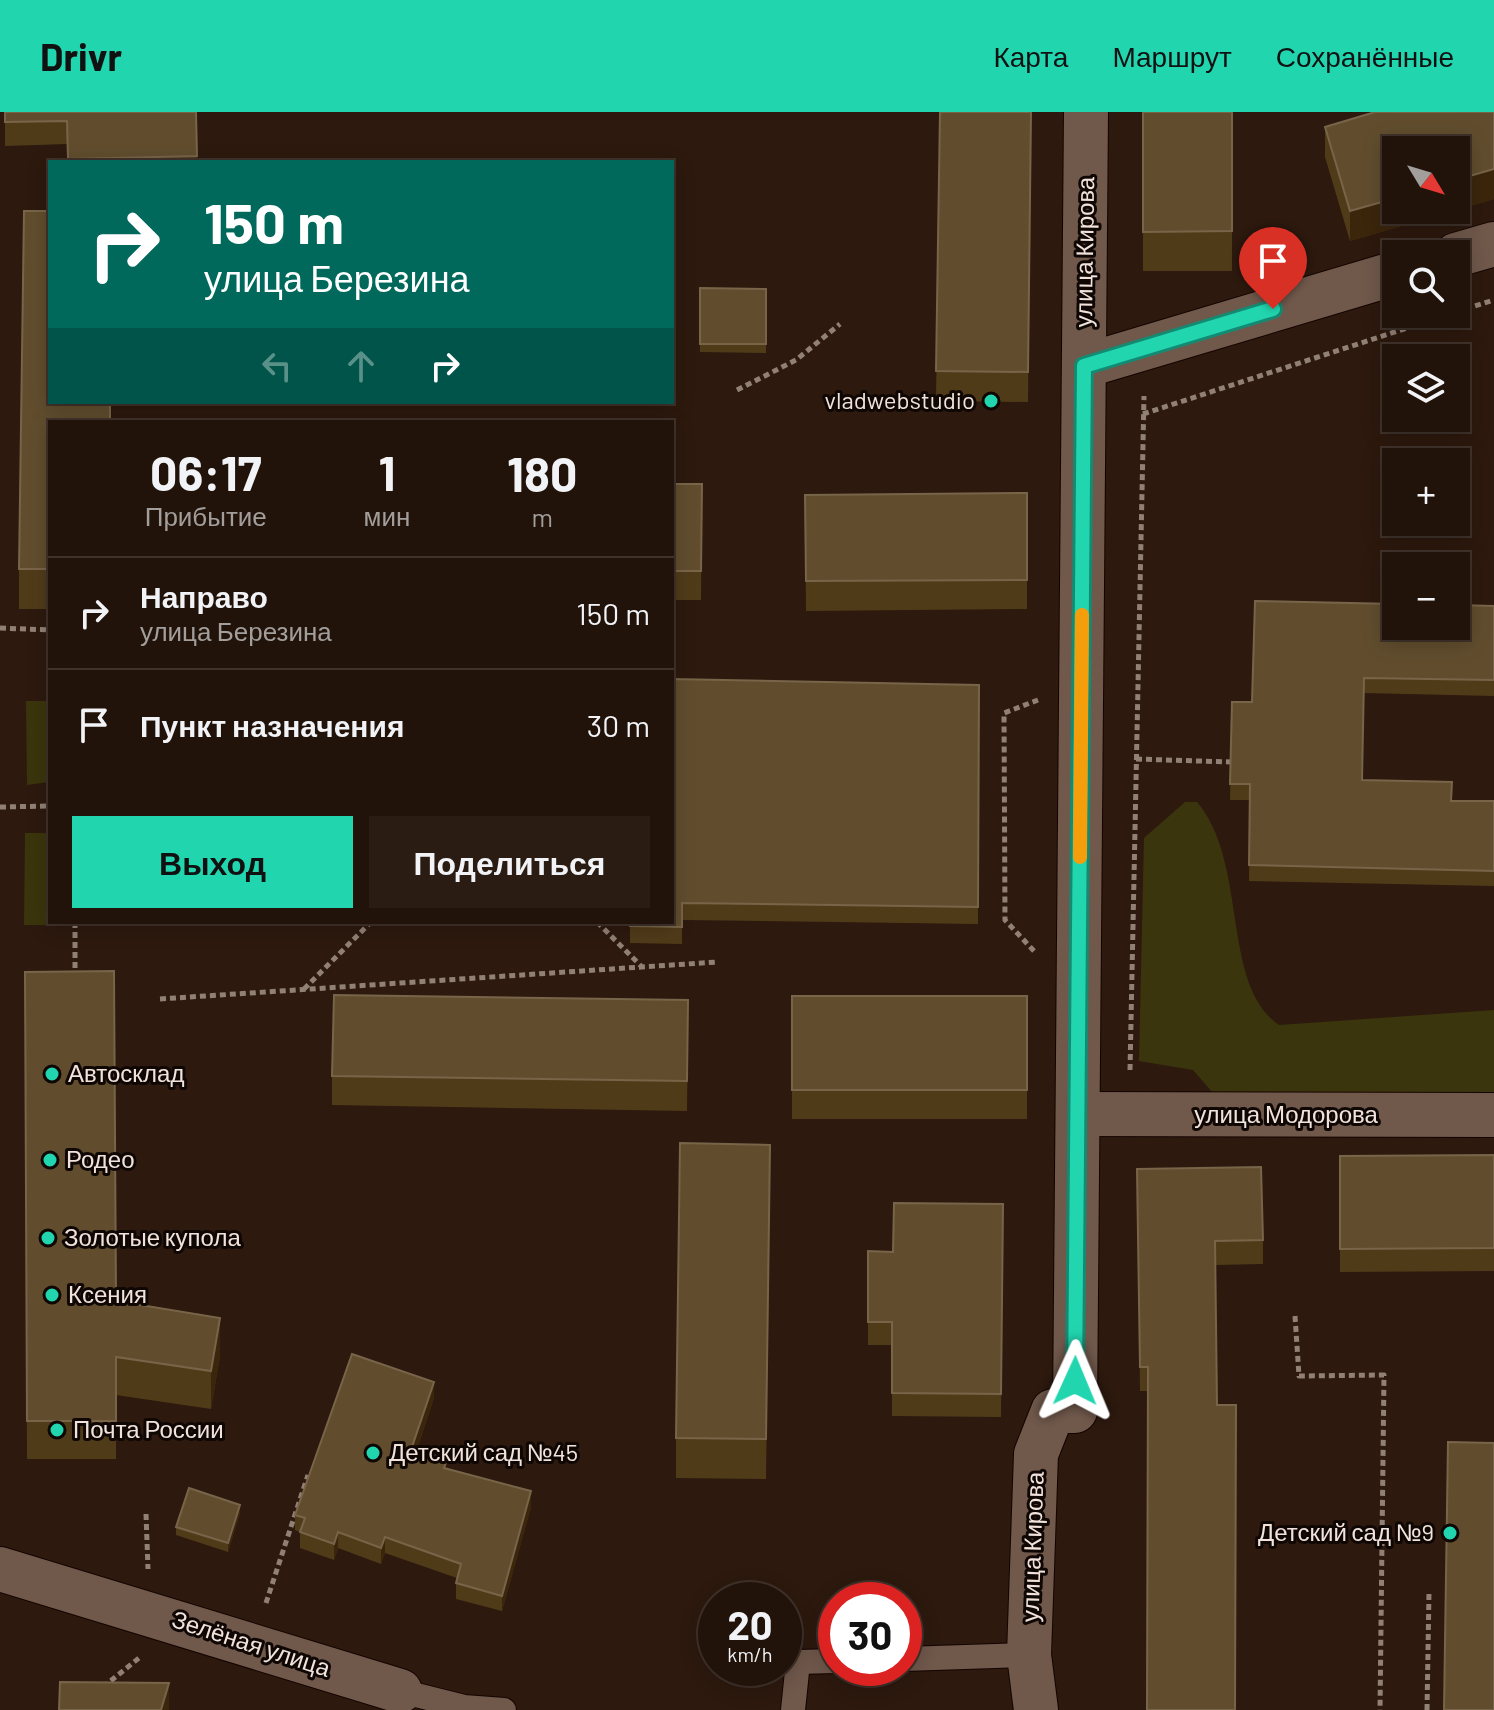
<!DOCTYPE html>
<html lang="ru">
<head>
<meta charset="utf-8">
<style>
  body { margin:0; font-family:Barlow,sans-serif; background:#2a1c13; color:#f1f3f6; height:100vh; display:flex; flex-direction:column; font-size:30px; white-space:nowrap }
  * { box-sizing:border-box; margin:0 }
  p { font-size:26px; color:#a29e9c }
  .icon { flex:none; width:44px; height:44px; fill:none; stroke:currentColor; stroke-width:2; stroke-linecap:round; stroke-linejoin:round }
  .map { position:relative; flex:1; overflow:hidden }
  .drawer { position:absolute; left:48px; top:308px; width:626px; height:504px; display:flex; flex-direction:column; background:#22130a; border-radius:0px; box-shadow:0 4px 20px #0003,0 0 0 2px #3f322b }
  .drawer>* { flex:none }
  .guide { position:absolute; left:48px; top:48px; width:626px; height:244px; border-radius:0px; box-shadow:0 4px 20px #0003,0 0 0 2px #3f322b; background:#00695c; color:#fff; overflow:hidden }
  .needle { width:52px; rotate:128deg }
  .tools { position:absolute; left:1382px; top:24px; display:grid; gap:16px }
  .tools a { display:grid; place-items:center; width:88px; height:88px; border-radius:0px; background:#22130a; box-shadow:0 4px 20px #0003,0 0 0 2px #3f322b; font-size:40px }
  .speed { position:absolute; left:698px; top:1470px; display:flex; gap:16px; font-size:40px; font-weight:700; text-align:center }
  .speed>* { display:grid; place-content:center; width:104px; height:104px; border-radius:50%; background:#22130a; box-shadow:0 4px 20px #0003,0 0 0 2px #3f322b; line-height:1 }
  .speed small { font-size:20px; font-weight:400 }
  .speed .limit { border:12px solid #d22; background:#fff; color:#111 }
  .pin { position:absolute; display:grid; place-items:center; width:68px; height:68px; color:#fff; margin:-82px -34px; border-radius:50% 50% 50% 0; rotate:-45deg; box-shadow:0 0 8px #0007 }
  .pin .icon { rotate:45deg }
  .me { position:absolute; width:88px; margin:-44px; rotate:1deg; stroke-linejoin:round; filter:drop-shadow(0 0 6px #0008) }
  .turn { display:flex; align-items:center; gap:28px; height:168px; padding:0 24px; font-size:36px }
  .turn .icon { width:104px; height:104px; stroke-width:2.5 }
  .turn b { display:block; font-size:56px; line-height:68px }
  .lanes { display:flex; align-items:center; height:76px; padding:0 24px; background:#0003; justify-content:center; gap:40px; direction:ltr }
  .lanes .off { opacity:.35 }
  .eta { display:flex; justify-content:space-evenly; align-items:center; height:136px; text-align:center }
  .eta b { font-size:48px; font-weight:700; line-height:56px }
  .action { display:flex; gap:16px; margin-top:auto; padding:16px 24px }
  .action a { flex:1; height:92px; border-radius:0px; background:#21d5af; color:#111; font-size:32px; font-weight:700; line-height:92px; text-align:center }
  .action a+a { background:#2a1c13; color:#f1f3f6 }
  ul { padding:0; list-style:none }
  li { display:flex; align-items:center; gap:24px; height:112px; padding:0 24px; border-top:2px solid #3f322b }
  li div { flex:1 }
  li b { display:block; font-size:30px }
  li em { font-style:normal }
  header { display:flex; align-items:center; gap:48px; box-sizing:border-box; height:112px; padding:0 40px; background:#21d5af; color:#111 }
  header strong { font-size:38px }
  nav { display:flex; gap:44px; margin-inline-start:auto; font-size:28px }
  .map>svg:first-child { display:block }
  .green { fill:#3b350d }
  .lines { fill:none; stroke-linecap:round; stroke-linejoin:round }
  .lane-casing { stroke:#140400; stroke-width:26 }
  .street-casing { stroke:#140400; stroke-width:46 }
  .path { stroke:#918076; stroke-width:5; stroke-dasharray:6 4; stroke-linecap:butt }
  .lane { stroke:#70584b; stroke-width:24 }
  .street { stroke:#70584b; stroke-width:44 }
  .wall { fill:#503b19 }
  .shaded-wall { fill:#3b260c }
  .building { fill:#614d2e; stroke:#786449; stroke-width:2 }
  .route-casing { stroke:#158a72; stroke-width:20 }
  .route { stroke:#21d5af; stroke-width:14 }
  .slow { stroke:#f59e0b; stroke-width:14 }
  .poi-dot { fill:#21d5af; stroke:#0f0704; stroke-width:3 }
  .labels { text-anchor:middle; stroke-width:6; stroke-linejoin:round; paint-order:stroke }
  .street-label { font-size:24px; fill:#f1e3db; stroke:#0f0704 }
  .poi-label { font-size:24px; fill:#f1e3db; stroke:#0f0704; text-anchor:start }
</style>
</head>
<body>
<header>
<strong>Drivr</strong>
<nav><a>Карта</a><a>Маршрут</a><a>Сохранённые</a></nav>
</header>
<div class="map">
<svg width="1494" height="1598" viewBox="0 0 1494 1598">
  <rect width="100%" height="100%" fill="#2d190e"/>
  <g class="green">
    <path d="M50,589V670L27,673L26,589Z"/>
    <path d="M1185,690H1197C1249,751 1220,872 1279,913L1494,898V991L1226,996L1193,958L1139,949L1144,726Z"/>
    <path d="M25,721H50V810L65,813H24Z"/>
  </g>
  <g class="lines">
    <defs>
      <g id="lane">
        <path d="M904,1547L1029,1543"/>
        <path d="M400,1579L464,1595L504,1598"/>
        <path d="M793,1598L798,1550L836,1549"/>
      </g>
      <g id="street">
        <path d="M1456,143L1494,132"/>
        <path d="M1084,254L1396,161"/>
        <path d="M1079,1002L1494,1003"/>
        <path d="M0,1457L400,1579"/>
        <path d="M1036,1598L1029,1543L1036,1342L1053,1299H1075L1086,0"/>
      </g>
    </defs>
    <use href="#lane" class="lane-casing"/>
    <use href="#street" class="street-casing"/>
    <g class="path">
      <path d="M1456,200L1494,188"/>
      <path d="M737,278L796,248L840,212"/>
      <path d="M1143,302L1450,202"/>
      <path d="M0,516L50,518"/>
      <path d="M1136,647L1231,650"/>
      <path d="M0,695L50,694"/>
      <path d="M75,810V858"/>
      <path d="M597,810L642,855"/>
      <path d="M1034,839L1005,808L1004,601L1038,588"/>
      <path d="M304,877L371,810"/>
      <path d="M160,887L717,850"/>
      <path d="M1130,958L1144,284"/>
      <path d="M1295,1204L1299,1264L1384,1263L1380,1598"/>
      <path d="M146,1402L148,1457"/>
      <path d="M266,1491L308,1363"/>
      <path d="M103,1575L139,1546"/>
      <path d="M1427,1598L1429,1480"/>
    </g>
    <use href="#lane" class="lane"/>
    <use href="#street" class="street"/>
  </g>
  <g class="wall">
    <path d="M5,0H196L197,50H68L67,32L5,34Z"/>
    <path d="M940,0H1031L1028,290L936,289Z"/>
    <rect x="1143" y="0" width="89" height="159"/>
    <path d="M1375,0H1494V87L1456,98V38H1396V98H1456L1350,129L1325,45V15Z"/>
    <path d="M700,176L766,177V241L700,240Z"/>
    <path d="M50,310V497H19V457Z"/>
    <path d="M672,372H702L701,488H672Z"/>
    <path d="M1027,381V497L806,499L805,383Z"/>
    <path d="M1494,494V584L1364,581L1362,668L1452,689H1494V774L1249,769L1250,688H1230L1232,590H1252Z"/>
    <path d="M672,567L979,573L978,812L682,808V832L630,831V810Z"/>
    <path d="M25,860L116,1189L220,1244L211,1297L116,1283V1347H27Z"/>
    <rect x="792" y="884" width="235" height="123"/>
    <path d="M688,918L687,999L332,993V964Z"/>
    <path d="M770,1033L766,1367L676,1366V1326Z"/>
    <path d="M1494,1043V1159L1340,1160V1044Z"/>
    <path d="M1137,1057L1263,1128V1152L1215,1153L1217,1293L1235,1598L1148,1279H1140Z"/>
    <path d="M1003,1092L1001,1305L892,1304V1233H868V1210L893,1140Z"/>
    <path d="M434,1286L417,1337L447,1356L531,1395L502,1499L456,1487V1471L457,1466L385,1441L381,1452L338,1436L334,1448L300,1436V1420L295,1418V1403Z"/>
    <path d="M240,1401L228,1440L176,1423V1415Z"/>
  </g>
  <g class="shaded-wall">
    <path d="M1494,57V87L1456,98V68Z"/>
    <path d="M1396,86V98H1456L1350,129V99Z"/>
    <path d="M220,1206V1244L211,1297V1259Z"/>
    <path d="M434,1270V1286L412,1351V1335Z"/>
    <path d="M531,1379V1395L502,1499V1484Z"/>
    <path d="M240,1393V1401L228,1440V1431Z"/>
    <path d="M338,1420V1436L334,1448V1432Z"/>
    <path d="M385,1425V1441L381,1452V1436Z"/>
    <path d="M169,1571V1598H161Z"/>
  </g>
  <g class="building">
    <path d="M5,0H196L197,44L68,47L67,9L5,10Z"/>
    <path d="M940,0H1031L1028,260L936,259Z"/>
    <path d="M1143,0H1232V119L1143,120Z"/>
    <path d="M1375,0H1494V57L1456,68V38H1396V86L1350,99L1325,15Z"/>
    <path d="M24,99H50V290H110V310H50V457H19Z"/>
    <path d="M700,176L766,177V232H700Z"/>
    <path d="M672,372H702L701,459H672Z"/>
    <path d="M1027,381V468L806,469L805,383Z"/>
    <path d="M1255,489L1396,492V514H1456V493L1494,494V568L1364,566L1362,668L1452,670L1451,689H1494V759L1249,753L1250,672H1230L1232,590H1252Z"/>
    <path d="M672,567L979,573L978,795L682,791V815L630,814V810H672Z"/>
    <path d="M114,859L116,1189L220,1206L211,1259L116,1245V1309H27L25,860Z"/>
    <path d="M334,883L688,888L687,969L332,964Z"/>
    <rect x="792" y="884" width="235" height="94"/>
    <path d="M680,1031L770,1033L766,1327L676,1326Z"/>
    <path d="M1494,1043V1136L1340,1137V1044Z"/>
    <path d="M1261,1055L1263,1128L1215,1129L1217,1293H1236L1235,1598H1147L1148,1255H1140L1137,1057Z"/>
    <path d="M894,1091L1003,1092L1001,1282L892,1281V1210H868V1139L893,1140Z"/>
    <path d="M352,1242L434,1270L412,1335L447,1348L444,1356L531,1379L502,1484L456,1471L461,1452L385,1425L381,1436L338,1420L334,1432L300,1420L305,1406L295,1403Z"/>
    <path d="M1448,1330L1494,1331V1598H1444Z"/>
    <path d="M189,1376L240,1393L228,1431L176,1415Z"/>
    <path d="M60,1570L169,1571L161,1598H59Z"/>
  </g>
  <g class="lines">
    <defs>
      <path id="route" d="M1075,1269L1084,254L1273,197"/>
    </defs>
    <use href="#route" class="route-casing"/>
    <use href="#route" class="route"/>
    <path class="slow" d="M1080,745L1082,503"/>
  </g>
  <g class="poi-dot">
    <circle cx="991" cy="289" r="8"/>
    <circle cx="52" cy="962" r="8"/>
    <circle cx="50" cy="1048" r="8"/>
    <circle cx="48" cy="1126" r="8"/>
    <circle cx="52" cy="1183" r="8"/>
    <circle cx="57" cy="1318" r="8"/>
    <circle cx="373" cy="1341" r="8"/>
    <circle cx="1450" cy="1421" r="8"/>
  </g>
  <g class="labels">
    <g class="street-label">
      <text transform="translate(1085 140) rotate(-89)" y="8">улица Кирова</text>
      <text x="1286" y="1011">улица Модорова</text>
      <text transform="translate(1033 1435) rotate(-88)" y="8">улица Кирова</text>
      <text transform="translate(251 1532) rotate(18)" y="8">Зелёная улица</text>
    </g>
    <g class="poi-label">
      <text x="975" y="297" text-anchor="end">vladwebstudio</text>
      <text x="68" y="970">Автосклад</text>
      <text x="66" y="1056">Родео</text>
      <text x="64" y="1134">Золотые купола</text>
      <text x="68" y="1191">Ксения</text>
      <text x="73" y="1326">Почта России</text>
      <text x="389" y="1349">Детский сад №45</text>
      <text x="1434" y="1429" text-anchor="end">Детский сад №9</text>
    </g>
  </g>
</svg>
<div class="tools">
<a><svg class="needle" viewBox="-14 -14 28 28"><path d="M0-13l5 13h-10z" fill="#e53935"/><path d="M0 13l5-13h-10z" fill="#a29e9c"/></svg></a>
<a><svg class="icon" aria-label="search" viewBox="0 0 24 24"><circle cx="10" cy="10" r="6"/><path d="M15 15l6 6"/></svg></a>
<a><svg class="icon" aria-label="layers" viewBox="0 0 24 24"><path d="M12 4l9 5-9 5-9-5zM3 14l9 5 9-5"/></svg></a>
<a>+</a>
<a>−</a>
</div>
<div class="speed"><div>20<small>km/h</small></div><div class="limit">30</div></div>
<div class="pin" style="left:1273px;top:197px;background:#d93025"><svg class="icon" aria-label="arrive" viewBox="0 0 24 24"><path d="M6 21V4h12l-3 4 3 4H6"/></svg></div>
<svg class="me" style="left:1075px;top:1269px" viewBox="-20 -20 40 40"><path d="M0-17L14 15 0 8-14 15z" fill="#21d5af" stroke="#fff" stroke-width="4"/></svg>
<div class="guide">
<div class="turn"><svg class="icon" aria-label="right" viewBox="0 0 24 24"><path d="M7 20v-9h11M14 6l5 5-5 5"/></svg><div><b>150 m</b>улица Березина</div></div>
<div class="lanes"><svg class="icon off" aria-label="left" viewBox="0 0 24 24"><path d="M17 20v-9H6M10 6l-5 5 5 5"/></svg><svg class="icon off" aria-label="ahead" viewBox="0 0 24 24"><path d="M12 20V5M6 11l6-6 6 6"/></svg><svg class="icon" aria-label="right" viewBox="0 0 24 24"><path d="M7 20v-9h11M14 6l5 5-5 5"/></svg></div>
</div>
<section class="drawer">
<div class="eta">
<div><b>06:17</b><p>Прибытие</p></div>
<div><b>1</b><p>мин</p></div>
<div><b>180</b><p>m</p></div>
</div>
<ul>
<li><svg class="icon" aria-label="right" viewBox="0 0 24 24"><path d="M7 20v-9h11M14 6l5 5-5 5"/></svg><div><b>Направо</b><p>улица Березина</p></div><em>150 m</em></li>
<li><svg class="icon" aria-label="arrive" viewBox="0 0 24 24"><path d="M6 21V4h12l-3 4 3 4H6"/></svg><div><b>Пункт назначения</b></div><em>30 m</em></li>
</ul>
<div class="action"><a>Выход</a><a>Поделиться</a></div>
</section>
</div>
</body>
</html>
